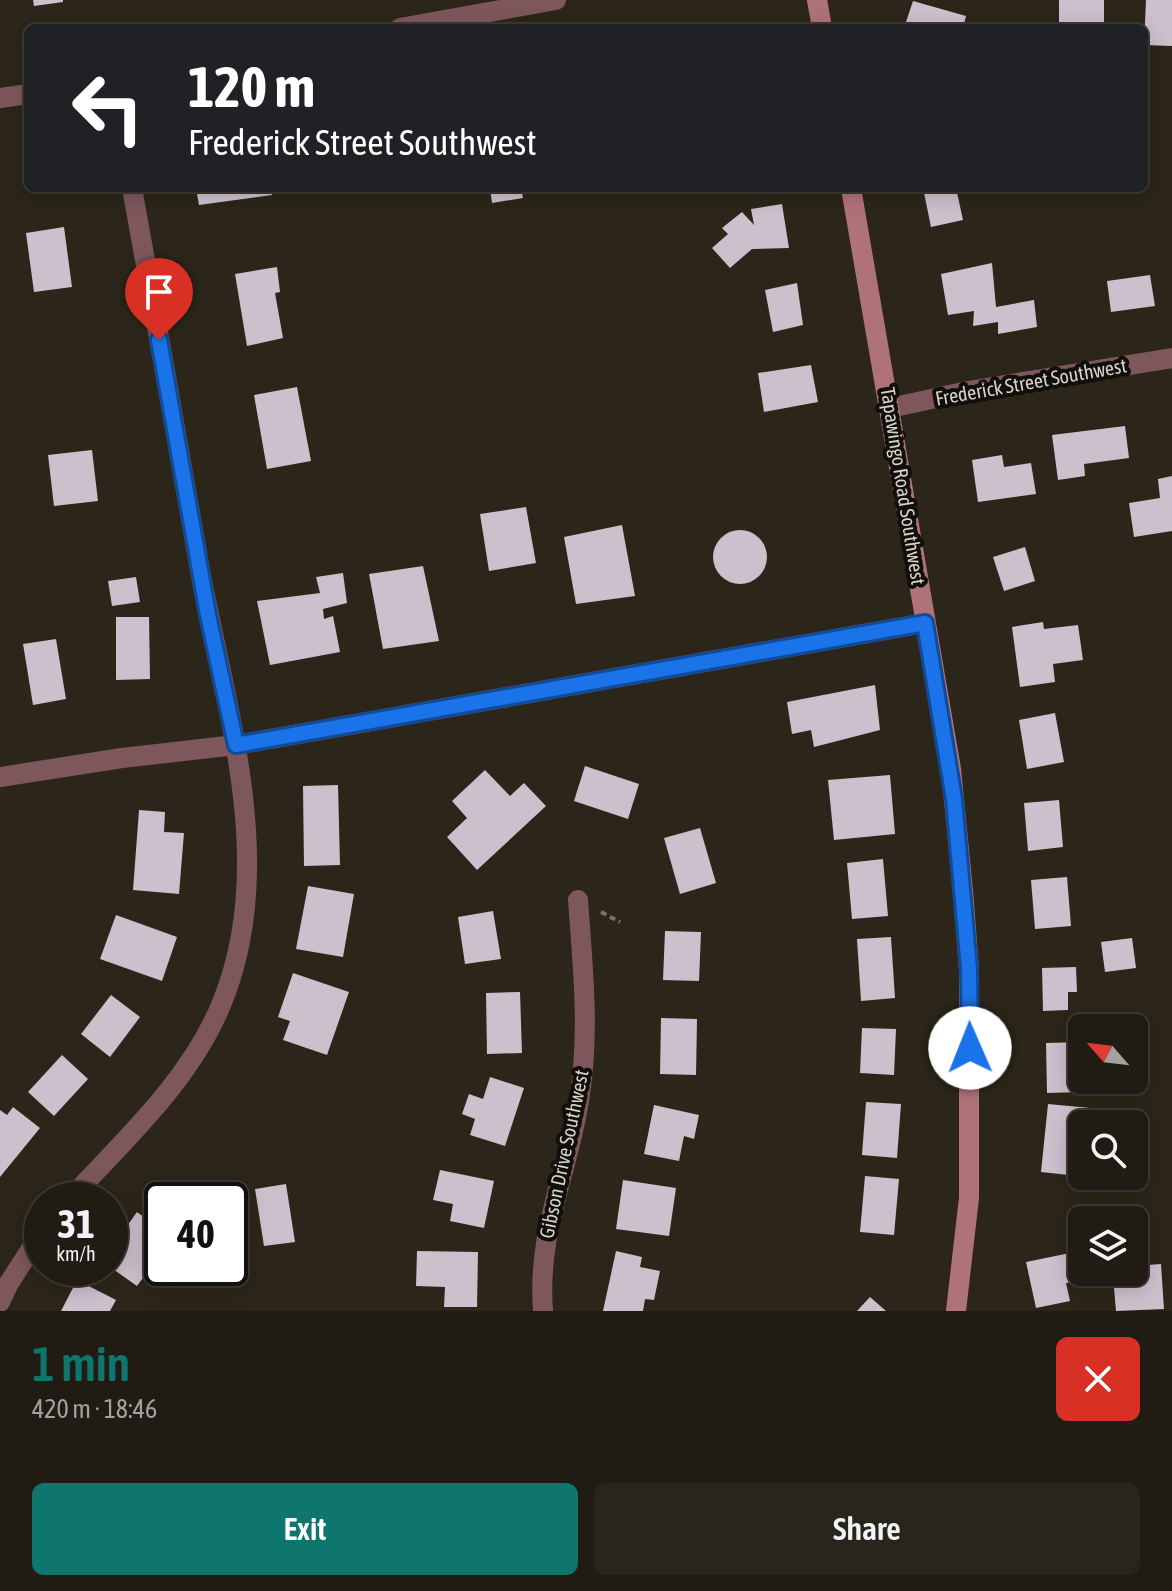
<!DOCTYPE html>
<html lang="en">
<head>
<meta charset="utf-8">
<style>
  body { margin:0; font-family:"Asap Condensed",sans-serif; background:#28251c; color:#f1f3f6; height:100vh; display:flex; flex-direction:column; font-size:30px; white-space:nowrap }
  * { box-sizing:border-box; margin:0 }
  p { font-size:26px; color:#a2a1a0 }
  .icon { flex:none; width:44px; height:44px; fill:none; stroke:currentColor; stroke-width:2; stroke-linecap:round; stroke-linejoin:round }
  .map { position:relative; height:1311px; overflow:hidden }
  .drawer { display:flex; flex-direction:column; background:#201c13; flex:1 }
  .drawer>* { flex:none }
  .hud { position:absolute; left:24px; top:24px; width:1124px; height:168px; border-radius:12px; box-shadow:0 4px 20px #0003,0 0 0 2px #3d3a33; background:#202124; color:#fff; overflow:hidden }
  .needle { width:52px; rotate:298deg }
  .buttons { position:absolute; left:1068px; top:1014px; display:grid; gap:16px }
  .buttons a { display:grid; place-items:center; width:80px; height:80px; border-radius:12px; background:#201c13; box-shadow:0 4px 20px #0003,0 0 0 2px #3d3a33; font-size:40px }
  .speed { position:absolute; left:24px; top:1182px; display:flex; gap:16px; font-size:40px; font-weight:700; text-align:center }
  .speed>* { display:grid; place-content:center; width:104px; height:104px; border-radius:50%; background:#201c13; box-shadow:0 4px 20px #0003,0 0 0 2px #3d3a33; line-height:1 }
  .speed small { font-size:20px; font-weight:400 }
  .speed .limit { border:4px solid #111; border-radius:12px; background:#fff; color:#111 }
  .pin { position:absolute; display:grid; place-items:center; width:68px; height:68px; color:#fff; margin:-82px -34px; border-radius:50% 50% 50% 0; rotate:-45deg; box-shadow:0 0 8px #0007 }
  .pin .icon { rotate:45deg }
  .me { position:absolute; width:88px; margin:-44px; rotate:359deg; stroke-linejoin:round; filter:drop-shadow(0 0 6px #0008) }
  .turn { display:flex; align-items:center; gap:28px; height:168px; padding:0 32px; font-size:36px }
  .turn .icon { width:104px; height:104px; stroke-width:2.5 }
  .turn b { display:block; font-size:56px; line-height:68px }
  .round { display:grid; place-items:center; flex:none; width:84px; height:84px; border-radius:12px; background:#28251c }
  .headline { display:flex; align-items:center; justify-content:space-between; height:136px; padding:0 32px }
  h1 { font-size:48px; font-weight:600; line-height:60px; color:#0f766e }
  .cta { display:flex; gap:16px; margin-top:auto; padding:16px 32px }
  .cta a { flex:1; height:92px; border-radius:12px; background:#0f766e; color:#fff; font-size:32px; font-weight:600; line-height:92px; text-align:center }
  .cta a+a { background:#28251c; color:#f1f3f6 }
  .map>svg:first-child { display:block }
  .building { fill:#ccc0cd }
  .lines { fill:none; stroke-linecap:round; stroke-linejoin:round }
  .path { stroke:#787369; stroke-width:4; stroke-dasharray:6 4; stroke-linecap:butt }
  .street { stroke:#7e575c; stroke-width:20 }
  .secondary { stroke:#b07279; stroke-width:20 }
  .route-casing { stroke:#114b97; stroke-width:20 }
  .route { stroke:#1a73e8; stroke-width:14 }
  .labels { text-anchor:middle; stroke-width:8; stroke-linejoin:round; paint-order:stroke }
  .street-label { font-size:20px; fill:#d6d2ca; stroke:#110f0a }
</style>
</head>
<body>
<div class="map">
<svg width="1172" height="1311" viewBox="0 0 1172 1311">
  <rect width="100%" height="100%" fill="#2b2619"/>
  <g class="building">
    <path d="M33,0H63V2L34,6Z"/>
    <rect x="1059" y="0" width="45" height="28"/>
    <path d="M1146,0H1172V46L1144,45Z"/>
    <path d="M913,1L966,16L963,28H904Z"/>
    <path d="M196,188H271L272,195L199,205Z"/>
    <path d="M490,188H521L523,198L492,203Z"/>
    <path d="M923,188H956L963,220L931,227Z"/>
    <path d="M782,204L789,248L752,249L730,268L712,248L728,234L722,228L742,212L754,225L751,209Z"/>
    <path d="M64,227L72,287L34,292L26,233Z"/>
    <path d="M992,263L996,307L1034,300L1037,327L998,334V322L973,326L974,311L948,315L941,274Z"/>
    <path d="M277,267L280,292L275,293L283,338L247,346L235,274Z"/>
    <path d="M1150,275L1155,306L1111,312L1107,281Z"/>
    <path d="M797,283L803,325L773,332L765,290Z"/>
    <path d="M811,365L818,402L764,412L758,373Z"/>
    <path d="M297,387L311,461L267,469L254,395Z"/>
    <path d="M1125,426L1129,458L1084,464L1085,476L1058,480L1052,435Z"/>
    <path d="M92,450L98,501L54,506L48,455Z"/>
    <path d="M1002,455L1004,467L1031,463L1036,494L978,502L972,460Z"/>
    <path d="M1172,476V531L1134,537L1129,503L1160,498L1158,479Z"/>
    <path d="M526,507L536,563L489,571L480,514Z"/>
    <path d="M622,525L635,596L576,604L564,537Z"/>
    <circle cx="740" cy="557" r="27"/>
    <path d="M1025,547L1035,581L1004,591L993,557Z"/>
    <path d="M423,566L439,641L383,649L369,574Z"/>
    <path d="M343,573L347,603L323,609L324,619L333,616L340,652L270,665L257,601L320,593L316,577Z"/>
    <path d="M136,577L140,602L112,606L108,581Z"/>
    <path d="M116,617H149L150,679L116,680Z"/>
    <path d="M1043,622L1044,629L1078,625L1083,660L1053,664L1055,682L1020,687L1012,627Z"/>
    <path d="M56,639L66,699L33,705L23,644Z"/>
    <path d="M875,685L880,730L814,747L811,730L792,734L787,702Z"/>
    <path d="M1055,713L1064,762L1027,769L1019,720Z"/>
    <path d="M585,766L639,784L628,819L574,801Z"/>
    <path d="M485,770L510,796L524,783L546,806L477,870L447,837L467,818L452,801Z"/>
    <path d="M890,775L895,834L834,840L828,780Z"/>
    <path d="M338,785L340,865L304,866L303,786Z"/>
    <path d="M1059,800L1063,847L1028,851L1024,803Z"/>
    <path d="M139,810L165,812L164,832L184,833L179,894L133,890Z"/>
    <path d="M700,828L716,883L680,894L664,838Z"/>
    <path d="M883,859L888,916L852,919L847,863Z"/>
    <path d="M1067,877L1071,926L1035,929L1031,880Z"/>
    <path d="M308,886L354,894L343,957L296,949Z"/>
    <path d="M493,911L501,959L465,964L458,917Z"/>
    <path d="M116,915L177,937L162,981L100,959Z"/>
    <path d="M665,931L701,932L699,981L663,980Z"/>
    <path d="M891,937L895,998L861,1001L857,939Z"/>
    <path d="M1132,938L1136,968L1105,972L1101,942Z"/>
    <path d="M1076,967L1077,992H1068V1010L1043,1011L1042,968Z"/>
    <path d="M293,973L349,992L327,1055L283,1040L290,1021L278,1017Z"/>
    <path d="M520,992L522,1053L487,1054L486,993Z"/>
    <path d="M111,995L140,1017L110,1057L81,1034Z"/>
    <path d="M661,1018L697,1019L696,1075L660,1074Z"/>
    <path d="M862,1028L896,1029L894,1075L860,1073Z"/>
    <path d="M1082,1042V1092L1047,1093L1046,1043Z"/>
    <path d="M62,1055L88,1079L54,1116L28,1092Z"/>
    <path d="M490,1077L524,1088L505,1146L470,1135L475,1119L462,1114L469,1094L483,1099Z"/>
    <path d="M866,1102L901,1104L897,1158L862,1155Z"/>
    <path d="M1048,1104L1101,1109L1099,1124H1082L1078,1176L1041,1172Z"/>
    <path d="M654,1105L699,1115L694,1139L684,1136L679,1161L644,1154Z"/>
    <path d="M13,1107L40,1128L0,1177V1110L7,1115Z"/>
    <path d="M440,1170L494,1181L484,1228L450,1221L453,1204L433,1200Z"/>
    <path d="M865,1176L899,1179L894,1235L860,1232Z"/>
    <path d="M623,1180L676,1188L669,1236L616,1229Z"/>
    <path d="M286,1184L295,1242L264,1246L255,1189Z"/>
    <path d="M137,1212L162,1230V1252L137,1286L110,1267V1250Z"/>
    <path d="M417,1251L478,1252L477,1307H444L445,1287L416,1286Z"/>
    <path d="M616,1251L642,1257L640,1267L660,1271L654,1300L645,1299L643,1311H603Z"/>
    <path d="M1075,1252L1081,1281L1066,1283L1070,1301L1036,1308L1026,1262Z"/>
    <path d="M1161,1264L1164,1309L1116,1311L1113,1277H1123L1122,1272H1134V1266Z"/>
    <path d="M77,1280L116,1300L110,1311H61Z"/>
    <path d="M870,1297L886,1311H857Z"/>
  </g>
  <g class="lines">
    <path class="path" d="M601,912L620,922"/>
    <g class="street">
      <path d="M400,28L556,0"/>
      <path d="M0,98L28,94"/>
      <path d="M890,408L968,391L1172,358"/>
      <path d="M0,777L122,758L236,745L925,623"/>
      <path d="M69,1200C124,1140 189,1082 221,1005C279,866 226,711 200,570C178,443 155,315 132,188"/>
      <path d="M0,1302L9,1283L42,1232"/>
      <path d="M543,1311C537,1231 567,1176 579,1101C590,1033 583,969 578,900"/>
    </g>
    <g class="secondary">
      <path d="M817,0L822,28"/>
      <path d="M851,188L951,769L963,891L969,969V1198L956,1311"/>
    </g>
  </g>
  <g class="lines">
    <defs>
      <path id="route" d="M159,340L208,615L236,745L925,623L954,799L969,969L970,1048"/>
    </defs>
    <use href="#route" class="route-casing"/>
    <use href="#route" class="route"/>
  </g>
  <g class="labels">
    <g class="street-label">
      <text transform="translate(1031 382) rotate(-10)" y="7">Frederick Street Southwest</text>
      <text transform="translate(903 486) rotate(81)" y="7">Tapawingo Road Southwest</text>
      <text transform="translate(564 1154) rotate(-78)" y="7">Gibson Drive Southwest</text>
    </g>
  </g>
</svg>
<div class="buttons">
<a><svg class="needle" viewBox="-14 -14 28 28"><path d="M0-13l5 13h-10z" fill="#e53935"/><path d="M0 13l5-13h-10z" fill="#a2a1a0"/></svg></a>
<a><svg class="icon" aria-label="search" viewBox="0 0 24 24"><circle cx="10" cy="10" r="6"/><path d="M15 15l6 6"/></svg></a>
<a><svg class="icon" aria-label="layers" viewBox="0 0 24 24"><path d="M12 4l9 5-9 5-9-5zM3 14l9 5 9-5"/></svg></a>
</div>
<div class="speed"><div>31<small>km/h</small></div><div class="limit">40</div></div>
<div class="pin" style="left:159px;top:340px;background:#d93025"><svg class="icon" aria-label="arrive" viewBox="0 0 24 24"><path d="M6 21V4h12l-3 4 3 4H6"/></svg></div>
<svg class="me" style="left:970px;top:1048px" viewBox="-20 -20 40 40"><circle r="19" fill="#fff"/><path d="M0-13L10 11 0 6-10 11z" fill="#1a73e8"/></svg>
<div class="hud">
<div class="turn"><svg class="icon" aria-label="left" viewBox="0 0 24 24"><path d="M17 20v-9H6M10 6l-5 5 5 5"/></svg><div><b>120 m</b>Frederick Street Southwest</div></div>
</div>
</div>
<section class="drawer">
<div class="headline"><div><h1>1 min</h1><p>420 m · 18:46</p></div><a class="round" style="background:#d93025;color:#fff"><svg class="icon" aria-label="close" viewBox="0 0 24 24"><path d="M6 6l12 12M18 6L6 18"/></svg></a></div>
<div class="cta"><a>Exit</a><a>Share</a></div>
</section>
</body>
</html>
